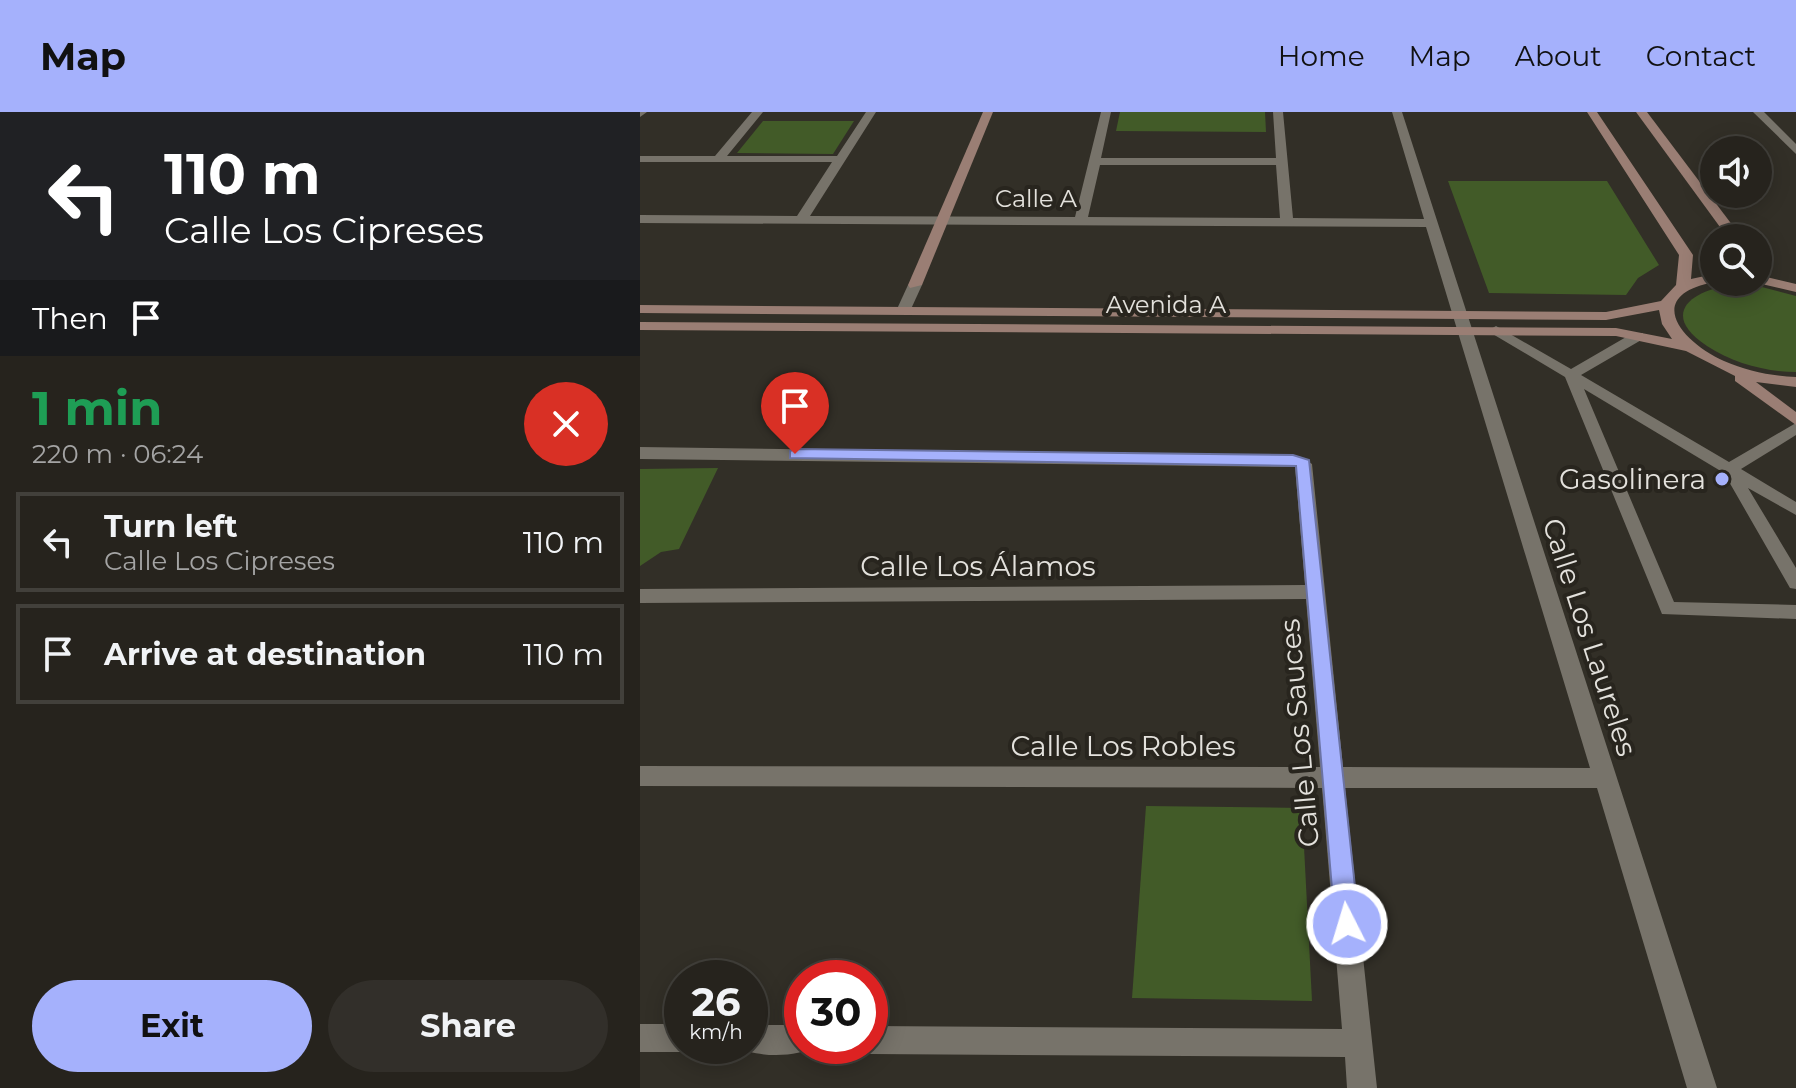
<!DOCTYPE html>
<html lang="en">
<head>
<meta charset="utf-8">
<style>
  body { margin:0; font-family:Montserrat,sans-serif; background:#322f2a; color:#f1f3f6; height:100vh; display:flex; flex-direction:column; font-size:30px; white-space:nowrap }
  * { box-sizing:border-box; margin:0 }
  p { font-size:26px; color:#a4a4a4 }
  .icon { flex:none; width:44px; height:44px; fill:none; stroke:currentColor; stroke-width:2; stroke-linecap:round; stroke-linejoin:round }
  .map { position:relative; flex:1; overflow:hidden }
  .details { display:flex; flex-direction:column; background:#26231d; width:640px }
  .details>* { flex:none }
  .banner { background:#202124; color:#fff; overflow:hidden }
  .controls { position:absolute; left:1060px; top:24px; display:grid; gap:16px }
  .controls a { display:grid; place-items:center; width:72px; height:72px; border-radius:50%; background:#26231d; box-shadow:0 4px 20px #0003,0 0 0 2px #42403b; font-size:40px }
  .speed { position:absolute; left:24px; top:848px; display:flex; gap:16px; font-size:40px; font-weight:700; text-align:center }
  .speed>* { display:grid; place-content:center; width:104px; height:104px; border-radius:50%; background:#26231d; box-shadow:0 4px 20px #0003,0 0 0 2px #42403b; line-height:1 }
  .speed small { font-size:20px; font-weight:400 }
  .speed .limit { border:12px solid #d22; background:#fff; color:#111 }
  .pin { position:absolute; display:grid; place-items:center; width:68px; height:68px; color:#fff; margin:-82px -34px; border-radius:50% 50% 50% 0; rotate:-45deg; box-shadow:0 0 8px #0007 }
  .pin .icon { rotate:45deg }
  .me { position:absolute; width:88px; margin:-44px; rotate:355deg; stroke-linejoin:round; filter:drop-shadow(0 0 6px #0008) }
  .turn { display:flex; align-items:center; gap:28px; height:168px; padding:0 32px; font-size:36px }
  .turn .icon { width:104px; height:104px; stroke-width:2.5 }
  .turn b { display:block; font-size:56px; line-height:68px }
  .then { display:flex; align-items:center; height:76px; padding:0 32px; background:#0003; gap:16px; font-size:30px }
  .round { display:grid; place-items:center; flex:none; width:84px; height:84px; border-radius:42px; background:#322f2a }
  .head { display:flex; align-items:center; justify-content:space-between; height:136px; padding:0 32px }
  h1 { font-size:48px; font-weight:700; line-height:60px; color:#1e9e55 }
  .button { display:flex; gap:16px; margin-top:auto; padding:16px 32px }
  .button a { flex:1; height:92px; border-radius:48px; background:#a5b1fc; color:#111; font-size:32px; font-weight:700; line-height:92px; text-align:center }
  .button a+a { background:#322f2a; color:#f1f3f6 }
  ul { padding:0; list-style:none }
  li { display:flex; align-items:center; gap:24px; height:100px; margin:0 16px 12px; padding:0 16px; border:4px solid #42403b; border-radius:0px }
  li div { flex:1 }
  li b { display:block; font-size:30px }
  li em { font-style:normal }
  header { display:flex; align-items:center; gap:48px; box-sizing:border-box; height:112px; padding:0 40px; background:#a5b1fc; color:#111 }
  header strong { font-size:38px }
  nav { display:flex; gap:44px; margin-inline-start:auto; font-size:28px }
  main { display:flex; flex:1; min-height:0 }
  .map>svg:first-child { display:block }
  .green { fill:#425b28 }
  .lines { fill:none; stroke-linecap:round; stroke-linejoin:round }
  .lane { fill:#77736a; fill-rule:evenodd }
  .street { fill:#77736a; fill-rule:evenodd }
  .secondary { fill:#9a7e74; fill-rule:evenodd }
  .route { fill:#a5b1fc; stroke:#6b73a4; stroke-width:2 }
  .poi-dot { fill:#a5b1fc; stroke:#28251e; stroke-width:3 }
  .labels { text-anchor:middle; stroke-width:8; stroke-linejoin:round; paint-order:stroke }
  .far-street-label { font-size:24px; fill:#e3e1dc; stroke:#28251e }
  .poi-label { font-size:28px; fill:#e3e1dc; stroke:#28251e; text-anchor:end }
  .street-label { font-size:28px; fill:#e3e1dc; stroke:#28251e }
</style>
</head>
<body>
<header>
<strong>Map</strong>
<nav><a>Home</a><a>Map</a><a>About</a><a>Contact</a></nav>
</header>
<main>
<section class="details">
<div class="banner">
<div class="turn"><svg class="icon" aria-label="left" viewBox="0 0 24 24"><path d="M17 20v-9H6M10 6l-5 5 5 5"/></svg><div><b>110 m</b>Calle Los Cipreses</div></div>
<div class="then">Then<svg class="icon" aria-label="arrive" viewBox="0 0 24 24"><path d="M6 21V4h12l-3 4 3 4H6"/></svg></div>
</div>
<div class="head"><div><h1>1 min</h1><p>220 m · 06:24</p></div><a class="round" style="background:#d93025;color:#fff"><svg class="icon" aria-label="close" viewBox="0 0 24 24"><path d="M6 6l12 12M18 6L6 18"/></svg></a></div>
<ul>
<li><svg class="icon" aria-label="left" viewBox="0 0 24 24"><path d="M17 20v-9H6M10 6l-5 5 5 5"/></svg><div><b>Turn left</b><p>Calle Los Cipreses</p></div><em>110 m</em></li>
<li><svg class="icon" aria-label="arrive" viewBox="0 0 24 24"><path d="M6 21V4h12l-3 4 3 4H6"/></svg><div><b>Arrive at destination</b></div><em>110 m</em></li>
</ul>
<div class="button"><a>Exit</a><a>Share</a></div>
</section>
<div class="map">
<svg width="1156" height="976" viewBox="0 0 1156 976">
  <rect width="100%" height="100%" fill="#322f27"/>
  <g class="green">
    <path d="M480,0H625L626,20L476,19Z"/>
    <path d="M123,9H214L193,42L97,41Z"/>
    <path d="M808,69H967L1019,153L998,166L986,183L849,181Z"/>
    <path d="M1093,173L1118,174L1156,184V260C1126,260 1093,251 1067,234C1019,202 1051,178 1093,173Z"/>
    <path d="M78,356L39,437L21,440L0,454V357Z"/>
    <path d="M506,694L662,696L672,889L492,886Z"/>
  </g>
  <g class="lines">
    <path class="lane" d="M856,214L931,257L993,221H1003V227L941,263L1089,350L1156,311V323L1101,357L1156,390V403L1108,376L1156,456V477L1150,476L1084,361L944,277L1034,490L1156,493V507L1022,502L925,265L851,221L849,218Z"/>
    <g class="street">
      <path d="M0,0H7L0,5Z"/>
      <path d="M112,0H123L87,44H197L226,0H236L170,104L435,105L461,0H471L461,46H636L633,0H643L653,106L784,107L752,0H762L1077,976H1047L957,676H705L737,976H707L705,945L230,942L220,938L218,934H230V914L702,917L682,676L0,674V654L680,655L666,487L0,491V477L665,473L655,355L0,347V335L659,344L672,352L703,655L950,656L786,115L0,111V103L157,104L192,50H0V44H75ZM460,53H636L640,106L448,105Z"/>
      <path d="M1113,0H1124L1156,32V42Z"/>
      <path d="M275,169L282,173L271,197L259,200L257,197L268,173Z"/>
      <path d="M0,912H42V934L52,936L42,940H0Z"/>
      <path d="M110,913H162V934H173C161,946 111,946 99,934H110Z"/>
    </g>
    <g class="secondary">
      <path d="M343,0H353L282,173L270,176L268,173Z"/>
      <path d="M947,0H957L1053,143L1051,167L1074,162L1075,170C1003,183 1040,229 1084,249C1107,259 1131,264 1156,265V275L1116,270L1156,300V313L1095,269V264L1046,239L976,224L0,218V210L976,216L1032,227L1022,212L1019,198L966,208L0,201V193L966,200L1021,189L1036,173L1039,143Z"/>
      <path d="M996,0H1007L1102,126H1088Z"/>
      <path d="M1118,163L1156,172V180L1113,170H1118Z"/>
    </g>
  </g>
  <path class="route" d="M155,337L653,343L669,348L719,812L715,820L707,824L698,820L695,812L656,354L150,346V339Z"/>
  <circle class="poi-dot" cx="1082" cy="367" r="8"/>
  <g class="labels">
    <g class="far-street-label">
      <text x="396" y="95">Calle A</text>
      <text x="526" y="201">Avenida A</text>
    </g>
    <g class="poi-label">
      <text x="1066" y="377">Gasolinera</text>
    </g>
    <g class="street-label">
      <text x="338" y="464">Calle Los Álamos</text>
      <text transform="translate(950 525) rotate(72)" y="10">Calle Los Laureles</text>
      <text transform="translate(659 621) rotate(-95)" y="10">Calle Los Sauces</text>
      <text x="483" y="644">Calle Los Robles</text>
    </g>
  </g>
</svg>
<div class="controls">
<a><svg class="icon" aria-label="sound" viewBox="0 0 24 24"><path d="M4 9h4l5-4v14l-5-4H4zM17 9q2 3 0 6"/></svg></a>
<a><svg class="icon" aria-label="search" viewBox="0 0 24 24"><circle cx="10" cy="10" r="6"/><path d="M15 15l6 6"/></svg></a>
</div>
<div class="speed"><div>26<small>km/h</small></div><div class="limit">30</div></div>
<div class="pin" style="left:155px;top:342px;background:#d93025"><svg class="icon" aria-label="arrive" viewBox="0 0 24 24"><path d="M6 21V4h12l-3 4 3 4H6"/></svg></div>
<svg class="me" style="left:707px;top:812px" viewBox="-20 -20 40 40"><circle r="17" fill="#a5b1fc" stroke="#fff" stroke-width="3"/><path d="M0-11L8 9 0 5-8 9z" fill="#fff"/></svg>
</div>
</main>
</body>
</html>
